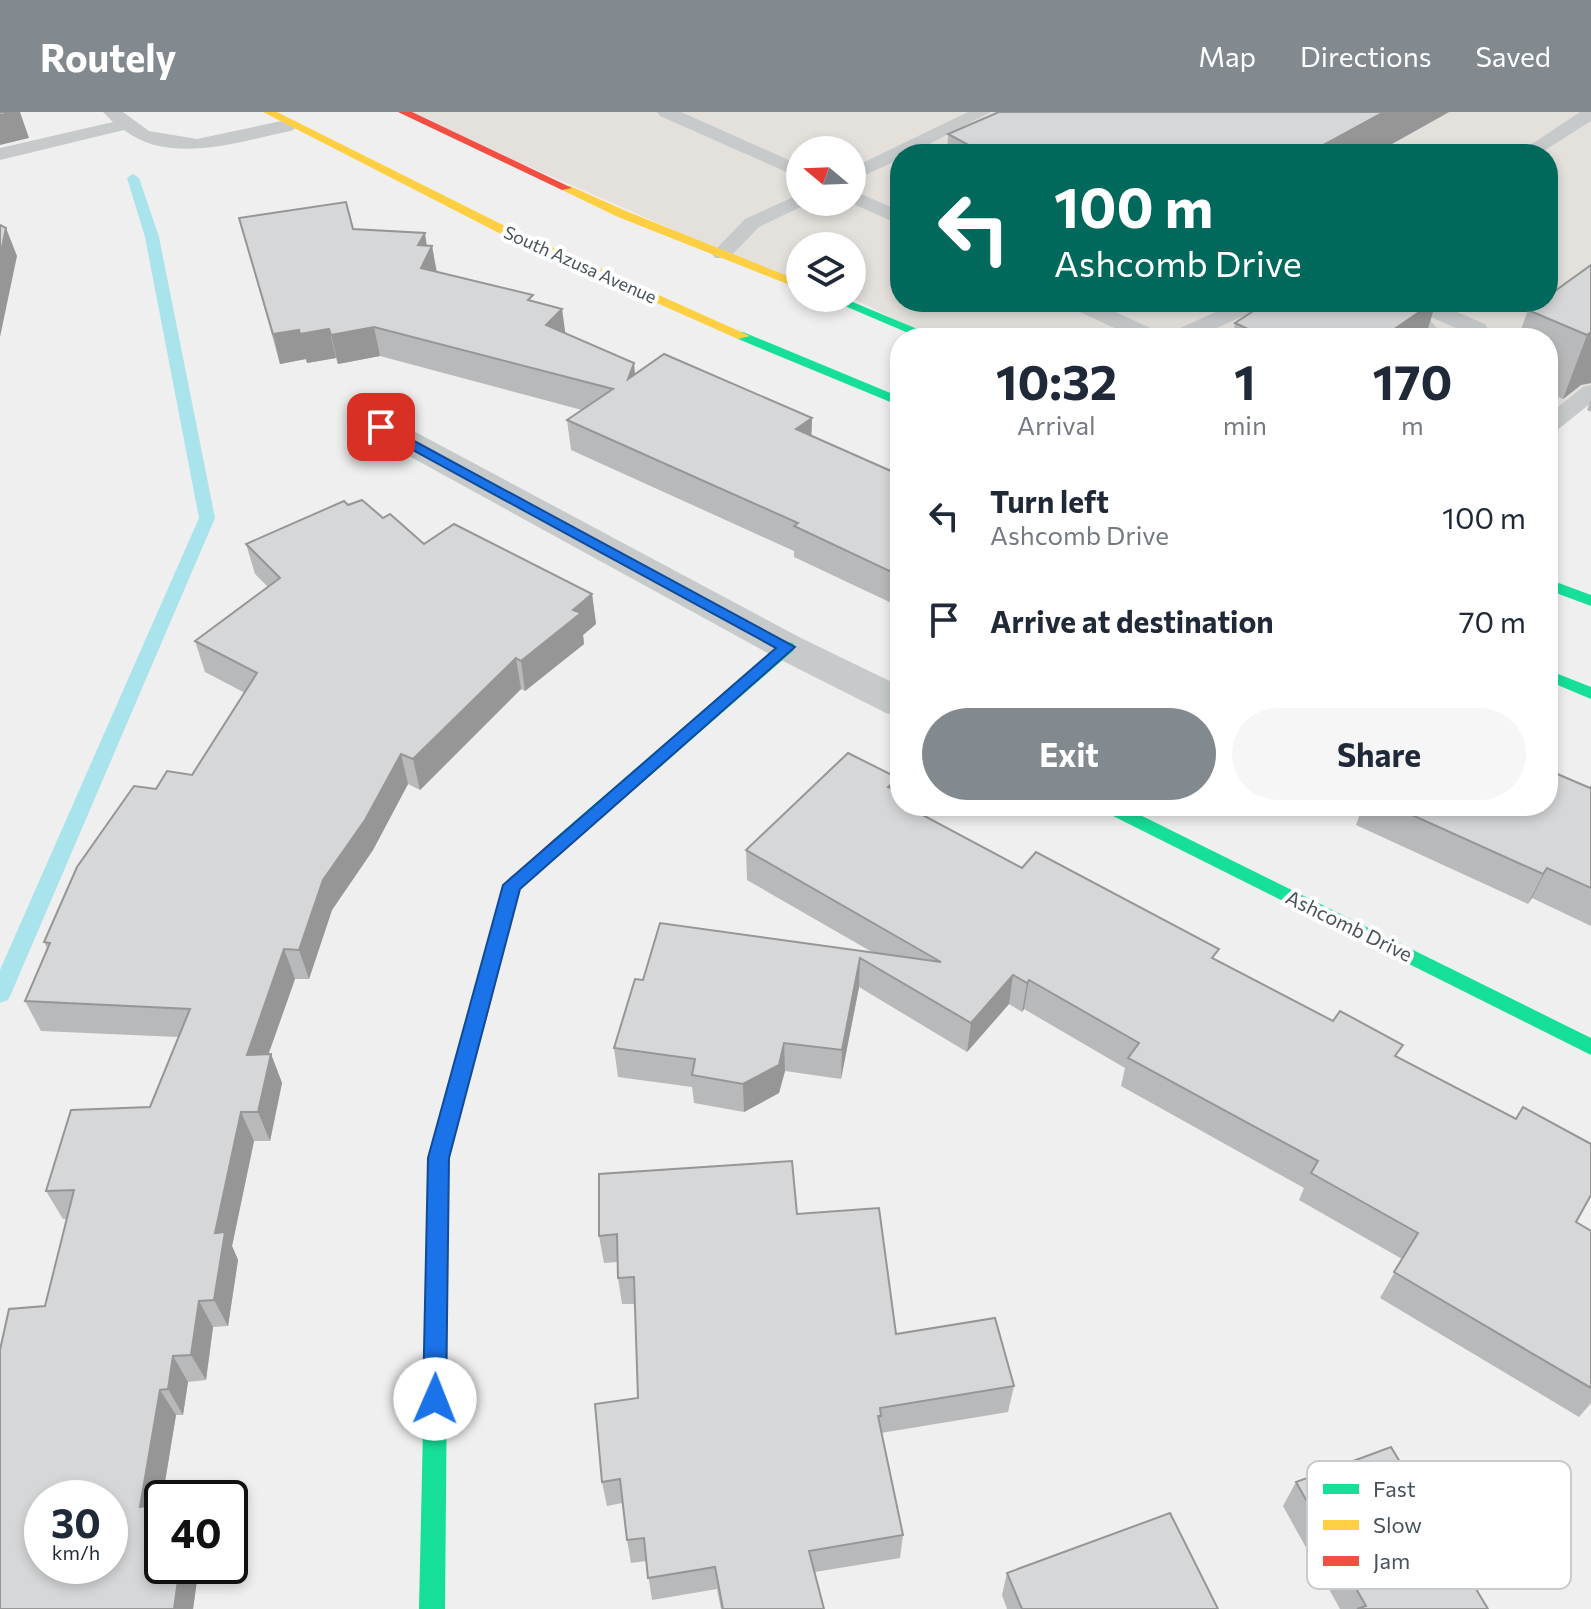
<!DOCTYPE html>
<html lang="en">
<head>
<meta charset="utf-8">
<style>
  body { margin:0; font-family:Commissioner,sans-serif; background:#f6f6f7; color:#1f2937; height:100vh; display:flex; flex-direction:column; font-size:30px; white-space:nowrap }
  * { box-sizing:border-box; margin:0 }
  p { font-size:26px; color:#747a83 }
  .icon { flex:none; width:44px; height:44px; fill:none; stroke:currentColor; stroke-width:2; stroke-linecap:round; stroke-linejoin:round }
  .map { position:relative; flex:1; overflow:hidden }
  .side { position:absolute; left:890px; top:216px; width:668px; height:488px; display:flex; flex-direction:column; background:#fff; border-radius:32px; box-shadow:0 4px 12px #0003 }
  .side>* { flex:none }
  .banner { position:absolute; left:890px; top:32px; width:668px; height:168px; border-radius:32px; box-shadow:0 4px 12px #0003; background:#00695c; color:#fff; overflow:hidden }
  .needle { width:52px; rotate:289deg }
  .buttons { position:absolute; left:786px; top:24px; display:grid; gap:16px }
  .buttons a { display:grid; place-items:center; width:80px; height:80px; border-radius:50%; background:#fff; box-shadow:0 4px 12px #0003; font-size:40px }
  .speed { position:absolute; left:24px; top:1368px; display:flex; gap:16px; font-size:40px; font-weight:700; text-align:center }
  .speed>* { display:grid; place-content:center; width:104px; height:104px; border-radius:50%; background:#fff; box-shadow:0 4px 12px #0003; line-height:1 }
  .speed small { font-size:20px; font-weight:400 }
  .speed .limit { border:4px solid #111; border-radius:12px; background:#fff; color:#111 }
  .pin { position:absolute; display:grid; place-items:center; width:68px; height:68px; color:#fff; margin:-34px; border-radius:16px; box-shadow:0 4px 12px #0006 }
  .me { position:absolute; width:88px; margin:-44px; rotate:1deg; stroke-linejoin:round; filter:drop-shadow(0 0 6px #0008) }
  .turn { display:flex; align-items:center; gap:28px; height:168px; padding:0 32px; font-size:36px }
  .turn .icon { width:104px; height:104px; stroke-width:2.5 }
  .turn b { display:block; font-size:56px; line-height:68px }
  .eta { display:flex; justify-content:space-evenly; align-items:center; height:136px; text-align:center }
  .eta b { font-size:48px; font-weight:700; line-height:56px }
  .action { display:flex; gap:16px; margin-top:auto; padding:16px 32px }
  .action a { flex:1; height:92px; border-radius:48px; background:#828a8f; color:#fff; font-size:32px; font-weight:700; line-height:92px; text-align:center }
  .action a+a { background:#f6f6f7; color:#1f2937 }
  ul { padding:0; list-style:none }
  li { display:flex; align-items:center; gap:24px; height:104px; padding:0 32px }
  li div { flex:1 }
  li b { display:block; font-size:30px }
  li em { font-style:normal }
  header { display:flex; align-items:center; gap:48px; box-sizing:border-box; height:112px; padding:0 40px; background:#828a8f; color:#fff }
  header strong { font-size:38px }
  nav { display:flex; gap:44px; margin-inline-start:auto; font-size:28px }
  .map>svg:first-child { display:block }
  .commercial { fill:#e4e1dd; fill-rule:evenodd }
  .lines { fill:none; stroke-linecap:round; stroke-linejoin:round }
  .stream { fill:#a9e4ec; fill-rule:evenodd }
  .lane { fill:#c6cacb; fill-rule:evenodd }
  .street { fill:#c6cacb; fill-rule:evenodd }
  .fast { fill:#16e098; fill-rule:evenodd }
  .slow { fill:#ffcf43; fill-rule:evenodd }
  .jam { fill:#f24e42; fill-rule:evenodd }
  .wall { fill:#b8b9ba; fill-rule:evenodd }
  .shaded-wall { fill:#969697 }
  .building { fill:#d6d7d8; stroke:#969697; stroke-width:2; fill-rule:evenodd }
  .route { fill:#1a73e8; stroke:#114b97; stroke-width:2 }
  .labels { text-anchor:middle; stroke-width:8; stroke-linejoin:round; paint-order:stroke }
  .far-street-label { font-size:18px; fill:#46535b; stroke:#fff }
  .street-label { font-size:20px; fill:#46535b; stroke:#fff }
  .key { fill:#fff; stroke:#c8cbce; stroke-width:2 }
  .key-label { font-size:22px; fill:#46535b }
</style>
</head>
<body>
<header>
<strong>Routely</strong>
<nav><a>Map</a><a>Directions</a><a>Saved</a></nav>
</header>
<div class="map">
<svg width="1591" height="1497" viewBox="0 0 1591 1497">
  <rect width="100%" height="100%" fill="#f0efef"/>
  <path class="commercial" d="M404,0H1591V280L1548,314V226H932L852,186V134H800V173ZM800,38H852V90H800ZM900,42H1548V190H900Z"/>
  <g class="lines">
    <path class="stream" d="M133,62L139,66L159,125L215,406L11,882L8,888L0,891V858L199,406L145,125L127,66Z"/>
    <g class="lane">
      <path d="M103,0H123L149,19L197,27L291,7L300,13L291,19C240,29 170,54 124,18L0,48V36L113,10Z"/>
      <path d="M657,0H681L800,53V66L660,4Z"/>
      <path d="M968,0H991L910,42H900V47L852,69V56Z"/>
      <path d="M1580,0H1591V9L1539,42H1517Z"/>
      <path d="M852,78L900,99V113L849,90H852Z"/>
      <path d="M800,82V90H808L807,92L759,115L729,146H715L712,142L715,138L745,107Z"/>
      <path d="M1066,190H1094L1161,221L1164,226H1136L1069,195Z"/>
      <path d="M1238,190H1266L1263,195L1195,226H1166L1169,221Z"/>
      <path d="M1362,190C1389,190 1433,195 1441,226H1419L1418,221C1405,213 1369,197 1362,190Z"/>
      <path d="M1405,190H1434L1485,212L1488,217L1483,226H1461L1465,220L1408,195Z"/>
      <path d="M1591,273V291L1556,319L1548,321V303L1583,275Z"/>
    </g>
    <path class="street" d="M381,305L393,308L801,526L900,574V605L886,601L773,544L369,322L364,315L369,308Z"/>
    <g class="fast">
      <path d="M826,186H843L939,226H920Z"/>
      <path d="M743,220L900,285V294L738,227V221Z"/>
      <path d="M1548,467L1591,483V494L1548,478Z"/>
      <path d="M787,530L793,531L795,535L793,539L566,737H554L551,732L554,727L781,531Z"/>
      <path d="M1548,558L1591,575V587L1548,569Z"/>
      <path d="M1098,694H1122L1591,926V943L1101,698Z"/>
      <path d="M476,901L483,903L486,909L449,1046L445,1497H419L429,1046L466,909L469,903Z"/>
    </g>
    <g class="slow">
      <path d="M263,0H277L505,114L750,224L738,227L497,120Z"/>
      <path d="M562,74H570L626,99L800,169V177L618,105L562,78Z"/>
    </g>
    <g class="jam">
      <path d="M398,0H412L572,76L562,78Z"/>
      <path d="M560,725L569,732L566,737L520,776L486,909L483,915L476,917L469,915L466,909L503,773L554,727Z"/>
    </g>
  </g>
  <g class="wall">
    <path d="M999,0H1449L1374,42H947L948,22Z"/>
    <path d="M239,106L353,117L432,134L437,160L534,190L562,197L565,222L634,251L635,262L812,306L811,324L900,363V495L794,445V439L571,338L567,308L582,298L380,244L338,252L336,246L307,251L306,247L280,252Z"/>
    <path d="M1591,153V271L1581,273L1563,287L1548,281V226H1518L1528,198Z"/>
    <path d="M1436,190L1425,226H1232L1235,211Z"/>
    <path d="M1591,287V300L1587,298Z"/>
    <path d="M362,388L383,406L390,402L424,432L454,412L592,482L596,512L583,523L584,532L525,579L521,577L420,678L408,672L373,738L332,798L309,867H295L268,942H271L282,971L270,1029H254L232,1134L238,1148L228,1214L213,1215L206,1268L188,1270L183,1303H176L162,1386L161,1393H162V1454H199L193,1497H0V1238L9,1197L45,1194L67,1107H63L46,1079L71,998L150,995L178,925L41,919L25,889L47,836L44,830L77,755L134,674L156,677L167,659L192,663L245,581L205,560L195,529L268,475L255,462L246,432L344,389L348,393ZM42,1386H110V1454H42Z"/>
    <path d="M898,666L897,679L900,694H922L921,702L1022,756L1216,848L1398,945L1576,1110L1591,1119V1291L1579,1305L1380,1186L1402,1147L1299,1088L1304,1076L1121,974L1125,956L1024,897L1022,900L1009,892L967,940L859,875L841,967L785,959L779,981L744,1000L694,991L692,975L618,965L614,936L643,868L872,840L747,768L746,738Z"/>
    <path d="M1591,675V814L1532,786L1528,792L1356,713L1362,696L1359,694H1548Z"/>
    <path d="M797,1102L896,1222L1014,1274L1008,1300L881,1321L903,1423L900,1446L815,1460L824,1497H721L717,1477L652,1488L646,1449L631,1451L627,1428L622,1391L607,1394L602,1370L638,1286L635,1192H622L618,1166L617,1150L604,1151L599,1124Z"/>
    <path d="M1296,1370L1488,1497H1340L1283,1394Z"/>
    <path d="M1007,1461L1218,1497H1007L1002,1483Z"/>
  </g>
  <g class="shaded-wall">
    <path d="M15,0H20L29,26L0,33V3Z"/>
    <path d="M1384,0H1449L1374,42H1307Z"/>
    <path d="M6,116L17,144L0,225V145Z"/>
    <path d="M425,121L428,142L432,134L437,163L426,185L418,133Z"/>
    <path d="M1434,190H1436L1425,226H1381Z"/>
    <path d="M562,197L566,226L546,213Z"/>
    <path d="M374,215L380,244L338,252L331,223Z"/>
    <path d="M329,217L336,246L307,251L306,247L280,252L273,222L299,218Z"/>
    <path d="M1591,220V271L1581,273L1563,287L1587,223Z"/>
    <path d="M634,251L636,281L628,267Z"/>
    <path d="M812,306L811,336L796,317Z"/>
    <path d="M592,482L596,512L583,523L584,532L525,579L521,549L573,498Z"/>
    <path d="M516,546L521,577L420,678L413,647Z"/>
    <path d="M401,642L408,672L373,738L332,798L309,867L299,838L323,768Z"/>
    <path d="M898,666L896,696L888,675Z"/>
    <path d="M1547,756L1532,786L1528,792L1543,762Z"/>
    <path d="M284,837L295,867L258,972L247,943Z"/>
    <path d="M860,846L859,875L841,967L842,938Z"/>
    <path d="M1013,863L1009,892L967,940L971,911Z"/>
    <path d="M1029,868L1024,897L1022,900L1027,871Z"/>
    <path d="M784,931L785,959L779,981L744,1000L743,972Z"/>
    <path d="M271,942L282,971L270,1029L258,1000Z"/>
    <path d="M241,1000L254,1029L232,1134L238,1148L228,1214L214,1188L215,1121Z"/>
    <path d="M199,1189L213,1215L206,1268L191,1243Z"/>
    <path d="M173,1244L188,1270L183,1303L168,1277Z"/>
    <path d="M160,1278L176,1303L157,1419L140,1395Z"/>
    <path d="M180,1454H199L193,1497H174Z"/>
  </g>
  <g class="building">
    <path d="M0,0H15L0,3Z"/>
    <path d="M999,0H1384L1307,42H985L948,22Z"/>
    <path d="M346,90L353,117L425,121L418,133L432,134L421,156L533,183L528,188L562,197L546,213L634,251L628,267L664,242L812,306L796,317L900,363V464L794,414L798,411L567,308L613,277L374,215L331,223L329,217L300,222L299,218L273,222L239,106Z"/>
    <path d="M0,113L6,116L0,145Z"/>
    <path d="M1591,153V220L1587,223L1528,198L1539,190H1548V184Z"/>
    <path d="M1267,190H1434L1381,226H1267L1235,211Z"/>
    <path d="M362,388L383,406L390,402L424,432L454,412L592,482L573,498L581,501L521,549L516,546L413,647L401,642L365,708L323,768L299,838L284,837L247,943L271,942L258,1000H241L215,1121L225,1120L214,1188L199,1189L191,1243L173,1244L168,1277L160,1278L140,1395L162,1393V1454H180L174,1497H0V1238L9,1197L45,1194L74,1078L46,1079L71,998L150,995L190,897L25,889L50,831L44,830L77,755L134,674L156,677L167,659L192,663L257,561L195,529L280,466L246,432L344,389L348,393ZM42,1386H110V1454H42Z"/>
    <path d="M848,641L898,666L888,675L900,681V694H920L915,699L1022,756L1036,740L1219,837L1212,846L1333,909L1340,899L1403,933L1395,944L1516,1007L1523,995L1591,1032V1083L1576,1110L1591,1119V1276L1394,1160L1418,1121L1311,1061L1318,1049L1128,946L1139,931L1029,868L1027,871L1013,863L971,911L860,846L842,938L784,931L779,953L743,972L692,963L695,947L614,936L635,867L643,868L660,811L941,850L746,738Z"/>
    <path d="M1548,658L1590,676L1591,675V776L1547,756L1543,762L1392,694H1548Z"/>
    <path d="M792,1049L797,1102L879,1096L896,1222L995,1206L1014,1274L880,1296L881,1304H878L903,1423L809,1439L824,1497H723L715,1455L648,1466L644,1426L627,1428L620,1367L602,1370L595,1292L638,1286L634,1165L618,1166L617,1122L599,1124V1062Z"/>
    <path d="M1391,1335L1488,1497H1357L1366,1494L1296,1370Z"/>
    <path d="M1170,1401L1218,1497H1022L1007,1461Z"/>
  </g>
  <path class="route" d="M381,311L795,535L520,777L449,1046L446,1287L443,1294L435,1298L427,1294L423,1287L428,1046L503,773L776,536L376,318V312Z"/>
  <g class="labels">
    <g class="far-street-label">
      <text transform="translate(580 153) rotate(24)" y="6">South Azusa Avenue</text>
    </g>
    <g class="street-label">
      <text transform="translate(1349 814) rotate(26)" y="7">Ashcomb Drive</text>
    </g>
  </g>
  <rect x="1307" y="1349" width="264" height="128" rx="12" class="key"/>
  <rect x="1323" y="1372" width="36" height="10" fill="#16e098"/>
  <rect x="1323" y="1408" width="36" height="10" fill="#ffcf43"/>
  <rect x="1323" y="1444" width="36" height="10" fill="#f24e42"/>
  <g class="key-label">
    <text x="1373" y="1385">Fast</text>
    <text x="1373" y="1421">Slow</text>
    <text x="1373" y="1457">Jam</text>
  </g>
</svg>
<div class="buttons">
<a><svg class="needle" viewBox="-14 -14 28 28"><path d="M0-13l5 13h-10z" fill="#e53935"/><path d="M0 13l5-13h-10z" fill="#747a83"/></svg></a>
<a><svg class="icon" aria-label="layers" viewBox="0 0 24 24"><path d="M12 4l9 5-9 5-9-5zM3 14l9 5 9-5"/></svg></a>
</div>
<div class="speed"><div>30<small>km/h</small></div><div class="limit">40</div></div>
<div class="pin" style="left:381px;top:315px;background:#d93025"><svg class="icon" aria-label="arrive" viewBox="0 0 24 24"><path d="M6 21V4h12l-3 4 3 4H6"/></svg></div>
<svg class="me" style="left:435px;top:1287px" viewBox="-20 -20 40 40"><circle r="19" fill="#fff"/><path d="M0-13L10 11 0 6-10 11z" fill="#1a73e8"/></svg>
<div class="banner">
<div class="turn"><svg class="icon" aria-label="left" viewBox="0 0 24 24"><path d="M17 20v-9H6M10 6l-5 5 5 5"/></svg><div><b>100 m</b>Ashcomb Drive</div></div>
</div>
<section class="side">
<div class="eta">
<div><b>10:32</b><p>Arrival</p></div>
<div><b>1</b><p>min</p></div>
<div><b>170</b><p>m</p></div>
</div>
<ul>
<li><svg class="icon" aria-label="left" viewBox="0 0 24 24"><path d="M17 20v-9H6M10 6l-5 5 5 5"/></svg><div><b>Turn left</b><p>Ashcomb Drive</p></div><em>100 m</em></li>
<li><svg class="icon" aria-label="arrive" viewBox="0 0 24 24"><path d="M6 21V4h12l-3 4 3 4H6"/></svg><div><b>Arrive at destination</b></div><em>70 m</em></li>
</ul>
<div class="action"><a>Exit</a><a>Share</a></div>
</section>
</div>
</body>
</html>
